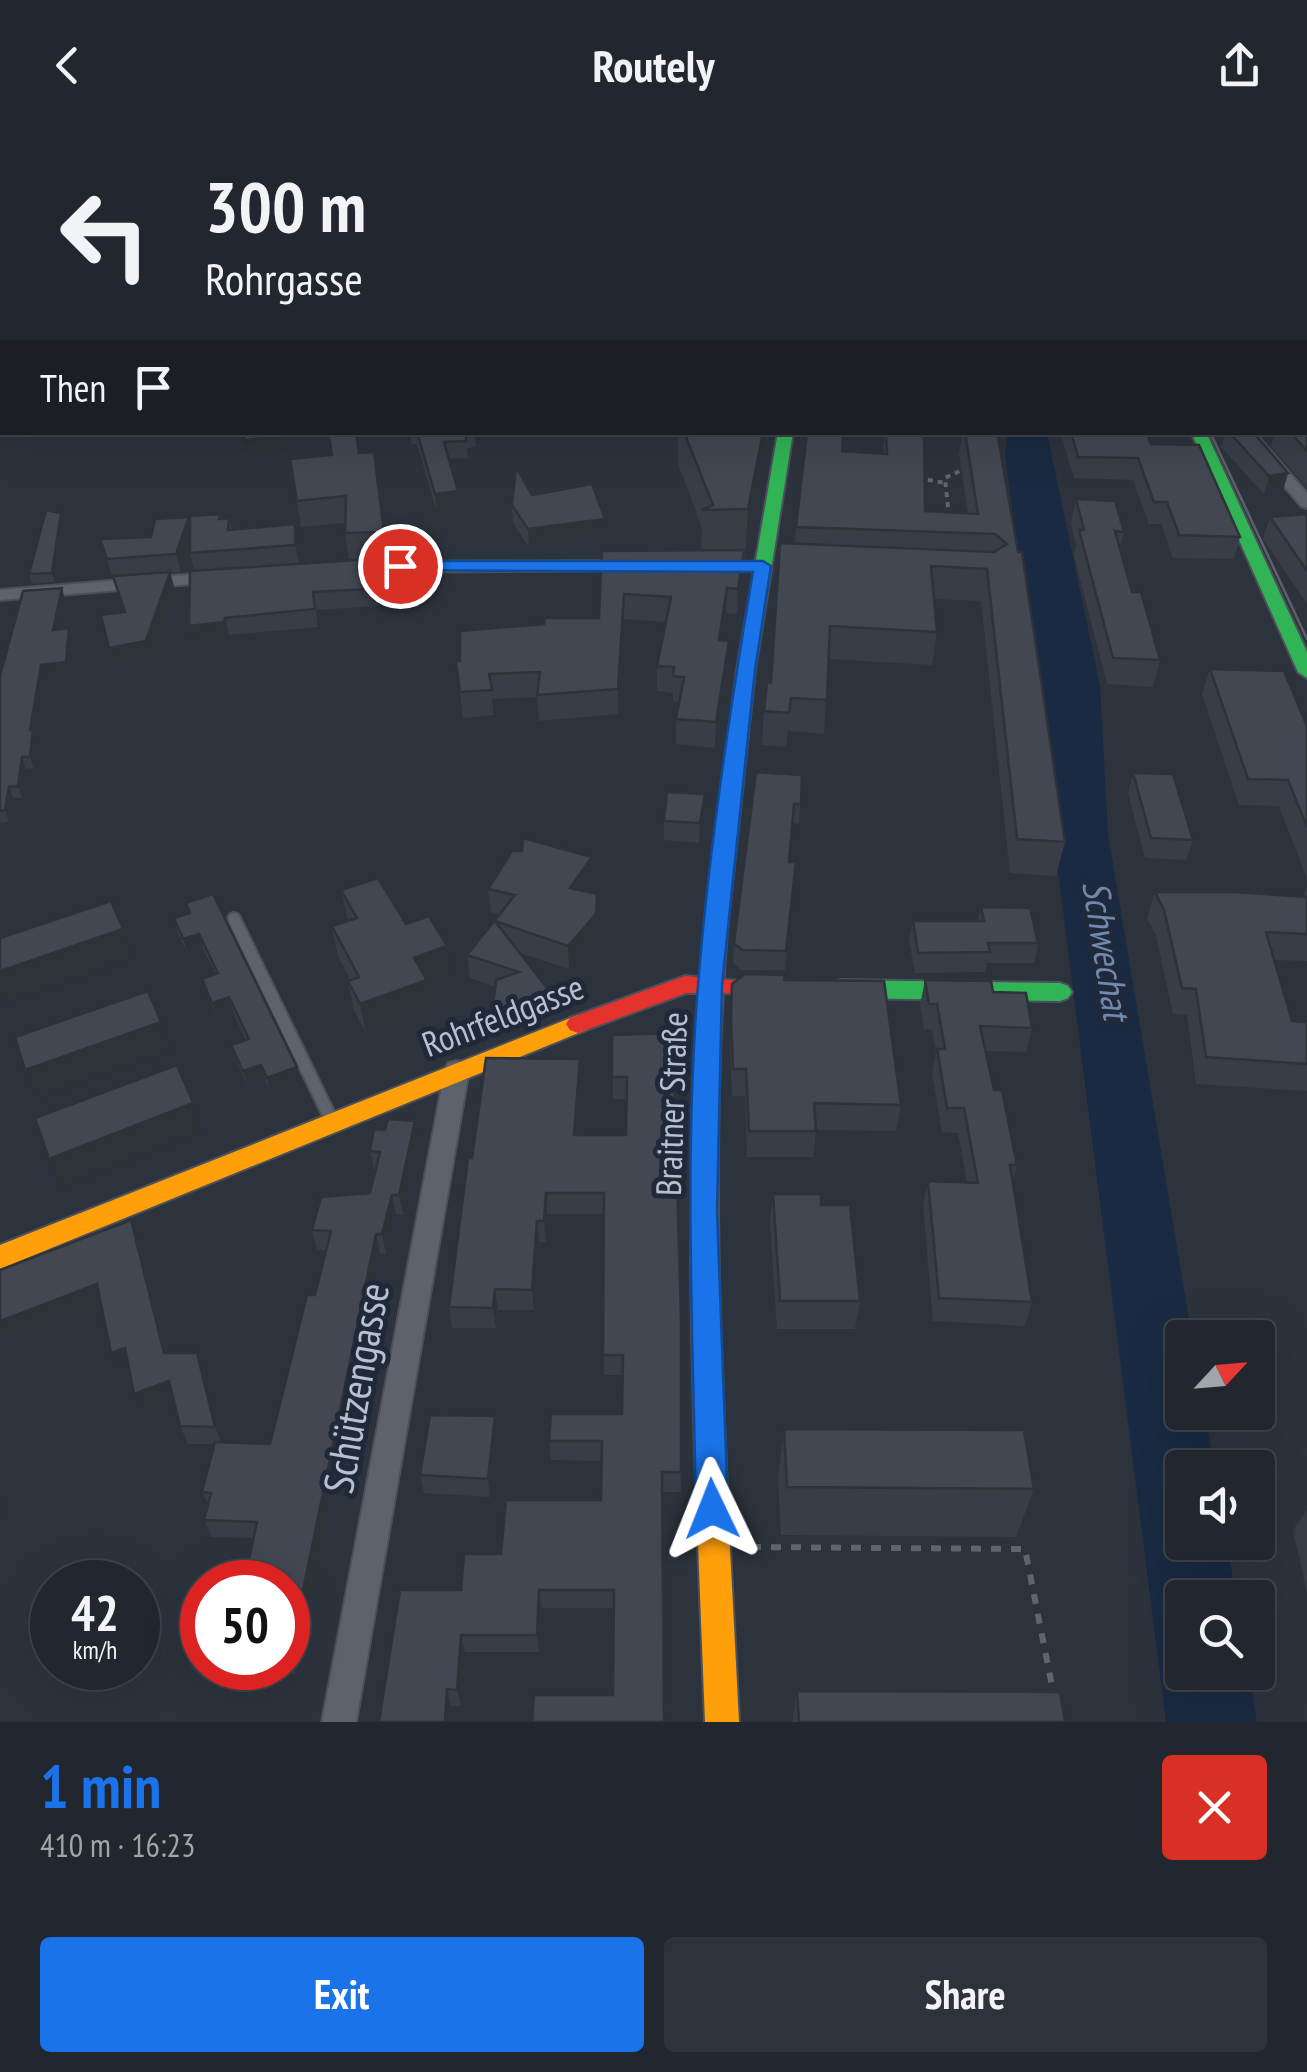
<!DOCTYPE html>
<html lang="en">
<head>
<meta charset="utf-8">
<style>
  body { margin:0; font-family:"PT Sans Narrow",sans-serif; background:#2e323a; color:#f1f3f6; height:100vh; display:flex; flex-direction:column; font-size:38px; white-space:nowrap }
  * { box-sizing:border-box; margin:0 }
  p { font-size:32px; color:#a2a5aa }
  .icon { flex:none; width:55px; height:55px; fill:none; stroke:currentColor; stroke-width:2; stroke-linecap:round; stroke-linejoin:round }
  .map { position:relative; height:1592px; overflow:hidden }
  .sheet { display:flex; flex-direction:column; background:#22262e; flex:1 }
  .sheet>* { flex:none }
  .banner { position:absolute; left:0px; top:0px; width:1308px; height:305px; box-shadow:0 10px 40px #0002,0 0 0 2px #3f434a; background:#22262e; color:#f1f3f6; overflow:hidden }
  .needle { width:65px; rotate:64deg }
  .tools { position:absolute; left:1165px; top:1190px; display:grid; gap:20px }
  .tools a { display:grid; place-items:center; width:110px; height:110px; border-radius:10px; background:#22262e; box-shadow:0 10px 40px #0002,0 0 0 2px #3f434a; font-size:50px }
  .speed { position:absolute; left:30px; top:1430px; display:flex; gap:20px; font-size:50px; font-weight:700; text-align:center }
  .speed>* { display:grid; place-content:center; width:130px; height:130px; border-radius:50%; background:#22262e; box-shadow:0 10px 40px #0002,0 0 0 2px #3f434a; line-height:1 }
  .speed small { font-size:25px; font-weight:400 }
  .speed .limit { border:15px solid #d22; background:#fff; color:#111 }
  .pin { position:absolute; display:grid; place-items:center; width:85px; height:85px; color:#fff; margin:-42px; border:5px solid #fff; border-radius:50%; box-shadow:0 2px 10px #0007 }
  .me { position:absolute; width:110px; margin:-55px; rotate:358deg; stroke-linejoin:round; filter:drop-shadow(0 0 8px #0008) }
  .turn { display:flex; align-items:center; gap:35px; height:210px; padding:0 40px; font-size:45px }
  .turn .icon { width:130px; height:130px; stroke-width:2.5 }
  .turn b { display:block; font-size:70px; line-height:85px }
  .then { display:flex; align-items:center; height:95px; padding:0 40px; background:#0003; gap:20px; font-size:38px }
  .round { display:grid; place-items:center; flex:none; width:105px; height:105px; border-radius:10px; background:#2e323a }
  .overview { display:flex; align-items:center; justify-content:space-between; height:170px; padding:0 40px }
  h1 { font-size:60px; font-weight:800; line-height:75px; color:#1a73e8 }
  .primary-button { display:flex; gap:20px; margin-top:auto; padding:20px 40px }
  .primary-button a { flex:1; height:115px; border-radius:10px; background:#1a73e8; color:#fff; font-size:40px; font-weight:800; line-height:115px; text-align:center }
  .primary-button a+a { background:#2e323a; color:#f1f3f6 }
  header { display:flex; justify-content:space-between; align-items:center; height:130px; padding:0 40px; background:#22262e; font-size:45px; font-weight:800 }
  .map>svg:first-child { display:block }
  .water { fill:#1a2a42 }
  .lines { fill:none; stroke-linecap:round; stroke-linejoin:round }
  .lane-casing { stroke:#4b505a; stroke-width:16 }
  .street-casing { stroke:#4b505a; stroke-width:4 }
  .fast-casing { stroke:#4b505a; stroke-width:4 }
  .slow-casing { stroke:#4b505a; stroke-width:4 }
  .jam-casing { stroke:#4b505a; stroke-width:4 }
  .path-far1 { stroke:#60656c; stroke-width:4; stroke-dasharray:5 5; stroke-linecap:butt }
  .path { stroke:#60656c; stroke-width:6; stroke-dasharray:10 10; stroke-linecap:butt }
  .lane { stroke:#5e626a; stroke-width:12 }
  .street { fill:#5e626a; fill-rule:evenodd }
  .fast { fill:#30b455; fill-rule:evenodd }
  .slow { fill:#ff9f0a; fill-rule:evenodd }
  .jam { fill:#e5322d; fill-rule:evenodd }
  .tram { stroke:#5c6168; stroke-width:2.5 }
  .wall { fill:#393d46 }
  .shaded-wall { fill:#2e3239 }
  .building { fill:#424751; stroke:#2e3239; stroke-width:2.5 }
  .route { fill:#1a73e8; stroke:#114b97; stroke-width:2.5 }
  .labels { text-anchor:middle; stroke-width:10; stroke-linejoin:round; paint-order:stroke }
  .street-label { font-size:35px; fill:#b8c0cd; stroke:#1f2939 }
  .water-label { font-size:38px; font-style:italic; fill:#7089ad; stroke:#1f2939 }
  .near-street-label { font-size:42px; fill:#b8c0cd; stroke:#1f2939 }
</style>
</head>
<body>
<header><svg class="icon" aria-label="back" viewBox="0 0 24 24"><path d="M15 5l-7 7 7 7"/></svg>Routely<svg class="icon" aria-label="share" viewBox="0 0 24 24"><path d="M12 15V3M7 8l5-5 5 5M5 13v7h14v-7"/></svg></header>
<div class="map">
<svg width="1307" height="1592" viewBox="0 0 1307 1592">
  <rect width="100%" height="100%" fill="#2d333d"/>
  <path class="water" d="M1008,303H1047L1100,556L1108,704L1192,1207L1182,1208V1282L1205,1283L1214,1337L1182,1338V1412L1227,1413L1236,1467L1182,1468V1542L1249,1543L1257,1592H1166L1005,324Z"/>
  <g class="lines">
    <defs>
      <path id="lane" d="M234,789L331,989"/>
      <g id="street">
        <path d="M265,0H275L276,2H266Z"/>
        <rect x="1305" y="66" width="2" height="7"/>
        <path d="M0,90L2,91V97L0,98Z"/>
        <path d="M1238,302H1254L1307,363V378L1301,376Z"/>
        <path d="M630,431L638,436L636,440L357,442L349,437L357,432Z"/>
        <path d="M221,442L230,447L227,451L0,470V460Z"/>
        <path d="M457,931L466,933L469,940L356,1592H322L445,940L448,933Z"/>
      </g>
      <g id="fast">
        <path d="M965,0H978L979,2H967Z"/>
        <path d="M0,122L2,123V131L0,130Z"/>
        <path d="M778,302H793L755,540L727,800L716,808L705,800L737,540Z"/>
        <path d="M1191,302H1206L1307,522V548L1298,542Z"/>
        <path d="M840,850L1060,853L1068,856L1072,862L1068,868L1060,871L840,868L832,865L828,859L832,853Z"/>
      </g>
      <g id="slow">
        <path d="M716,792L727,800C706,1065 726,1327 739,1592H705C695,1327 680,1064 705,800Z"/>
        <path d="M578,885L586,888L590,894L586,900L0,1139V1115Z"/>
      </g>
      <path id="jam" d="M685,846L739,851L743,857L739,863H686L578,903L570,900L566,894L570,888Z"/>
    </defs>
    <use href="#lane" class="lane-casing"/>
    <use href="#street" class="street-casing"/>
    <use href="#fast" class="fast-casing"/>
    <use href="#slow" class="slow-casing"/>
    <use href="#jam" class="jam-casing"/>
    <g class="path-far1">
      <path d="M918,348L945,353"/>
      <path d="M949,387L945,348L962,340"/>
    </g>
    <path class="path" d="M751,1417L1025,1419L1054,1566"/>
    <use href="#lane" class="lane"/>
    <use href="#street" class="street"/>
    <use href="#fast" class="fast"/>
    <use href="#slow" class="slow"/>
    <use href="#jam" class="jam"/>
    <g class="tram">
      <path d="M977,0L981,2"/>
      <path d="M1210,302L1307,509"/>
    </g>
  </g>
  <g class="wall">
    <path d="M918,0H948V2H923Z"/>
    <path d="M982,0H1307V58H1305V2H984Z"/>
    <path d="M1307,134V356L1306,357L1271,316L1275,302H1305Z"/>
    <path d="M409,302H475L476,317L467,318L468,328L449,329L458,361L460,379L437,382L417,314H412Z"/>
    <path d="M678,302H767L766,321L745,427H744L743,445L737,484L726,483L722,510L728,536L715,618L676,614V589L679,572L673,571V563L657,561V536L666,492L624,489L618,584L539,591L537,567L492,569L494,585L463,588L456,531L599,488L602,421L701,420L702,398L678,334Z"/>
    <path d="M807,302H864L863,306L843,305L842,321L883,324L885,302H924L925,381L968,383L959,324L963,302H997L1065,712L1056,746L1010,743L981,471L934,469L937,502L932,535L829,529L824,604L788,601L786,617L762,615L764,581L771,553L794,414Z"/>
    <path d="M1060,302H1146L1151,314L1240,407L1234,429L1173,428L1161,394H1149L1133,350L1074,348Z"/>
    <path d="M1225,302H1253L1288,343L1283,360L1264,364L1221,317Z"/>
    <path d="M374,322L387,428L349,429L345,403V393L301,397L297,371L359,323Z"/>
    <path d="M532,365L605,389V407L529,417L513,393L512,375Z"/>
    <path d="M1076,369L1124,402L1120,418L1132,462L1160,530L1153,557L1107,554L1074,426L1076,415L1071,394Z"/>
    <path d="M220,384L221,389L229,388L232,400L298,412L299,433L211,440L389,446L391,475L316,480L318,497L229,505L228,509L194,514V441L190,423V415L181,442L170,443L175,460L151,530L115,537L109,518L124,483L100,409L151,407Z"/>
    <path d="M1307,384V474L1263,409L1270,387Z"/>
    <path d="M64,392L55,452L32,454L29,444Z"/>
    <path d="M65,469L59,499L72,509L70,543L45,547L35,604L37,611L34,638L26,639L22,668H13L9,692L0,693V546Z"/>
    <path d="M1210,539L1307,596V749L1279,676L1239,675L1202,564Z"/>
    <path d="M1133,643L1193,710L1186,730L1145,728L1128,663Z"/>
    <path d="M802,645L799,694L793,693L789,732H796L785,840H741L733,833L734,813Z"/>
    <path d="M705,683L699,713L664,710V691Z"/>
    <path d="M592,727L593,751L585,761L597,764V807L569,839L518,822L550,862L551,886L494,907L495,857L470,848L467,825L499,784L491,782L488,759Z"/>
    <path d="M1307,754V831L1274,830L1292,891L1307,892V961L1196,954L1187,885L1173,884L1156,806L1147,788L1155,762L1303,767Z"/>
    <path d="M341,760L406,794L451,846L427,854L431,879L366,903L354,880L348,851L350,850L338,826L332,796L348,791Z"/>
    <path d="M186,773L297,937L301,952L271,964L265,950L248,957L236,931L231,915L246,910L233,882L216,888L202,849L216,844L203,819L188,824L178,804L174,788L189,784Z"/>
    <path d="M981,777L1038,813L1034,833H987L985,842L915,843L909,811L913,791H978Z"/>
    <path d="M784,850L901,975L896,1001L816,1000L813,1027H747L745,966H732L730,914L732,854Z"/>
    <path d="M925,850L993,862L1032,898L1026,922L985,921L994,960L1017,1035L1013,1052L1032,1172L1025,1196L933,1191L923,1075L928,1051L967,1052L958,1003L942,1002L932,944L936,922L932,899H924L920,875Z"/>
    <path d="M673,903L681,1362H662L613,1565L614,1478H541L539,1522H465L461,1576H451L450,1592H379L461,1460L501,1424L601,1370L602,1331L551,1330L549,1311L622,1284L623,1245H604L603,1084H547L546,1112H539L534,1180H498L496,1198H452L449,1177L472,1028L581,951L577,1005H626L627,969H613L612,905Z"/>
    <path d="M418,1011L403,1085L396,1084L386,1124L380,1123L296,1544L237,1541L235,1538H288V1452L254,1408L212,1407L204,1390L208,1374L202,1362L214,1314H188L180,1296L174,1269L142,1281L129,1238L120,1241L101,1174L0,1213V1140L138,1108L167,1223L204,1241L221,1313L270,1314L315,1165L326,1120H317L312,1100L370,1063L376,1041H374L370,1021Z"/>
    <path d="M773,1064L821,1075L860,1171L855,1199H777L770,1092Z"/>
    <path d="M495,1286L498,1304L490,1367L424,1363L420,1345Z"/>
    <path d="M784,1299L1034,1359L1016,1407L781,1405L778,1348Z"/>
    <path d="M1307,1380V1462L1293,1400Z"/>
    <path d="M797,1561L1065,1592H793V1584Z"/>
  </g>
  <g class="shaded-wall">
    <rect x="0" y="46" width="2" height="16"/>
    <path d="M4,302H13L0,338V312Z"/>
    <path d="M763,302H767L766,321L745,427L748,379Z"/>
    <path d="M283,306L286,323L249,327L245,310Z"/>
    <path d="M1288,343L1283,360L1264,364L1269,346Z"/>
    <path d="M458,361L460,379L437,382L435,364Z"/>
    <path d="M61,383L64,392L55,452L52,443Z"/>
    <path d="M189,387L193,405L181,442L176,424Z"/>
    <path d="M605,389V407L529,417L528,399Z"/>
    <path d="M295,394L298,412L299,433L295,415Z"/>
    <path d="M744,420L743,445L737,484L738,459Z"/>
    <path d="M170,442L175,460L151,530L115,537L109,518Z"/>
    <path d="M62,458L65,469L56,511L53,500Z"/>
    <path d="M727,458L726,483L718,536L719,510Z"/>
    <path d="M624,464V489L618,584V559Z"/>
    <path d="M225,488L229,505L228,509L194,514L189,496Z"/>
    <path d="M69,498L72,509L70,543L45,547L35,604L37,611L34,638L30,627V600L41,535Z"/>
    <path d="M729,511L728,536L715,618L716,592Z"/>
    <path d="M22,627L26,639L22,668L18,656Z"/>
    <path d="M9,657L13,668L9,692L5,680Z"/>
    <path d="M705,664V683L699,713L700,693Z"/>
    <path d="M592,727L593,751L571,781L570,758Z"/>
    <path d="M597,764V807L569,839L568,816Z"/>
    <path d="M123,799L133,829L4,874L0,866V841Z"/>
    <path d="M199,804L203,819L188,824L183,809Z"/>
    <path d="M447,816L451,846L427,854L431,879L366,903L360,874L414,828Z"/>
    <path d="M550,862L551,886L494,907L492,884Z"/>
    <path d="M229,867L233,882L216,888L212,873Z"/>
    <path d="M161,892L171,921L38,969L25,940Z"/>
    <path d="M580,929L581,951L575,1027L574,1005Z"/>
    <path d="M261,935L265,950L248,957L243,941Z"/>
    <path d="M297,937L301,952L271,964L267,948Z"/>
    <path d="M193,973L203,1002L62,1058L49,1029Z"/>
    <path d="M415,991L418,1011L403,1085L399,1065Z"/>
    <path d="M546,1063L547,1084L546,1112L544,1091Z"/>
    <path d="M392,1065L396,1084L386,1124L382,1104Z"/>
    <path d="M131,1090L138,1108L171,1241L164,1223Z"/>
    <path d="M537,1091L539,1112L534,1180L532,1160Z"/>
    <path d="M376,1104L380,1123L296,1544L289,1529Z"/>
    <path d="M97,1154L106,1172L0,1213V1191Z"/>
    <path d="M495,1159L498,1180L496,1198L493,1178Z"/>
    <path d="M125,1218L133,1236L120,1241L111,1223Z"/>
    <path d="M197,1223L204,1241L222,1314L215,1297Z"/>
    <path d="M169,1251L177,1268L142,1281L134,1264Z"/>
    <path d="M495,1286L498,1304L490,1367L488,1349Z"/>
    <path d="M0,1371L4,1377L0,1387Z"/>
    <path d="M539,1460L541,1478L539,1522L537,1505Z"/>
    <path d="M461,1505L465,1522L461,1576L457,1560Z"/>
    <path d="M447,1559L451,1576L450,1592H445Z"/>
  </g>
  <g class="building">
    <path d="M1,0H256L257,2H2V46H0Z"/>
    <path d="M291,0H664L665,2H292Z"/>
    <path d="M698,0H804L806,2H698Z"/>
    <path d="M998,0H1136L1134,2H1000Z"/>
    <path d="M1180,0H1307V38L1305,37V2H1189Z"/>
    <path d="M1305,134H1307V321L1290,302H1305Z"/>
    <path d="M0,260H2V285L0,282Z"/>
    <path d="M2,291L4,302L0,312V292Z"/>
    <path d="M244,302H283V306L245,310Z"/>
    <path d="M328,302H356L359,323L374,322L384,402L345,403L346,366L297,371L290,329L332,325Z"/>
    <path d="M417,302H466V311L444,312L458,361L435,364Z"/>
    <path d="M684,302H763L748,379L702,380L713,375Z"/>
    <path d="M807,302H843L842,321L887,324L886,302H924L925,381L978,384L965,302H997L1018,422H1022L1065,712L1017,709L987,439L931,436L937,502L830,496L827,570L791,568L789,583L764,581L767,552L771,553L780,413L994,422L1007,414L995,404L796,397Z"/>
    <path d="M1071,302H1146L1151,314L1199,315L1240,407L1179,405L1167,372H1154L1138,328L1078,327Z"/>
    <path d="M1229,302H1253L1288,343L1269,346Z"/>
    <path d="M516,337L532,365L592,354L605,389L528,399L512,375Z"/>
    <path d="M1076,369L1115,371L1124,402L1115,401L1132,462H1141L1160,530L1113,528L1079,400H1084Z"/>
    <path d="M46,380L61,383L52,443L29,444Z"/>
    <path d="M220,384L219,389L229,388L228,400L295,394V415L190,423V386Z"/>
    <path d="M1307,384V441L1270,387Z"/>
    <path d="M189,387L176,424L107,429L100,409L151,407L155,389Z"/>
    <path d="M744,420L738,459L727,458L719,510L729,511L716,592L676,589L684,547L673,546L674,537L657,536L671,467L624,464L618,559L537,565L540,542L489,544L492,560L460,562L456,531H460V501L544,494L545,488H599L602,421Z"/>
    <path d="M387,428L389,458L313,462L315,479L225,488L224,492L189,496L190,441Z"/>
    <path d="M170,442L146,511L109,518L101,485L125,482L113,446Z"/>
    <path d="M62,458L53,500L69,498L66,532L41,535L30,600H33L30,627H22L18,656L9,657L5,680L0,681V546L23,461Z"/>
    <path d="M1210,539L1284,541L1307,596V697L1288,650L1248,649Z"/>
    <path d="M756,642L802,645L801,674H794L789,732H796L786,821L742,820L734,813Z"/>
    <path d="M1133,643L1173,644L1193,710L1151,708Z"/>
    <path d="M667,662L705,664L700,693L664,691Z"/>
    <path d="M523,708L592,727L570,758L597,764L596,784L568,816L495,791L550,862L492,884L496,850L519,842L467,825L515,765L488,759L512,721H522Z"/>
    <path d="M378,748L406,794L429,786L447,816L414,828L427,850L360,874L348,851L359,847L332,796L357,788L341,760Z"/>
    <path d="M1155,762H1235L1307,767V804L1266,802L1292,891L1307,892V934L1206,927L1196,859L1182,858L1164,780Z"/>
    <path d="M213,764L297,937L267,948L261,935L243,941L231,915L249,909L229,867L212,873L202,849L218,843L199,804L183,809L174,788L190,783L186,773Z"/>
    <path d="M111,771L123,799L0,841V808Z"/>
    <path d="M981,777L1030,778L1038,813H988L990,822L918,823L913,791H984Z"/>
    <path d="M745,844L785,845L784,850L884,851L901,975L814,973L816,1001H749L746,939H733L731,888L732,854Z"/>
    <path d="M925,850L991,851L993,862L1026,863L1032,898L980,896L994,960H1002L1017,1035H1010L1032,1172L939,1168L928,1051L978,1053L964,978H947L937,919H945L937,874H929Z"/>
    <path d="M148,861L161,892L25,940L15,907Z"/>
    <path d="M673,903L681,1189V1342H662L664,1592H532L534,1565H613L614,1460H539L537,1505H461L457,1560L447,1559L445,1592H379L400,1460H461L464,1424H501L506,1370H601L602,1311H549L551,1284H622L623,1225H603L604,1063H546L544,1091H537L532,1160L495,1159L493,1178L449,1177L468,1028H472L486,928L580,929L574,1005H626L627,947H612V905Z"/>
    <path d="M177,935L193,973L49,1029L35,988Z"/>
    <path d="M388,989L415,991L399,1065H392L382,1104H376L289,1529H288V1452H244L257,1392L204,1390L211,1363L202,1362L215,1312L270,1314L307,1165H315L331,1101L312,1100L321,1067L370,1063L380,1022L370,1021L374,999L385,1000Z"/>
    <path d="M773,1064H821V1075H850L860,1171H780Z"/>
    <path d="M131,1090L164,1223H197L215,1297L180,1296L169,1251L134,1264L125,1218L111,1223L97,1154L0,1191V1140Z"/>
    <path d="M430,1285L495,1286L488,1349L420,1345Z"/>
    <path d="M784,1299L1024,1300L1034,1359L787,1357Z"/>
    <path d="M797,1561L1060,1562L1065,1592H799Z"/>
  </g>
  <path class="route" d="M400,431H763L771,436L755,540L722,855L717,1080L728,1379L723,1390L712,1394L701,1390L696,1379C693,1205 684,1029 698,855C709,717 730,578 753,442L394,440V433Z"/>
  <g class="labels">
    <g class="street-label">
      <text transform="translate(503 886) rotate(-21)" y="12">Rohrfeldgasse</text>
      <text transform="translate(672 974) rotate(-88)" y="12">Braitner Straße</text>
    </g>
    <g class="water-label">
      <text transform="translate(1106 820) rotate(81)" y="13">Schwechat</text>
    </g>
    <g class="near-street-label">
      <text transform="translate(356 1258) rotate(-80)" y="15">Schützengasse</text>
    </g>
  </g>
</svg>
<div class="tools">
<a><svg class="needle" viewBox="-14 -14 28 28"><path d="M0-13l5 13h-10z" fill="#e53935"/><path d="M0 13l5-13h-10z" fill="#a2a5aa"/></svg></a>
<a><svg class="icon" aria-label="sound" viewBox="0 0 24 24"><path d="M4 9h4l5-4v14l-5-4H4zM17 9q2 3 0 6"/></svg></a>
<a><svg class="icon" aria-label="search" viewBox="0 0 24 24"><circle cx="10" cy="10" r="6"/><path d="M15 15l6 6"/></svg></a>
</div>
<div class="speed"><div>42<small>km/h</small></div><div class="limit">50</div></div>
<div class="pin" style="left:400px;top:436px;background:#d93025"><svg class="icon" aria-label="arrive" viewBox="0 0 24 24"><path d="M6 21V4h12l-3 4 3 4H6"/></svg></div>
<svg class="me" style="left:712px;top:1379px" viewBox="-20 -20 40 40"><path d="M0-17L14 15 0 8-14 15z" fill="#1a73e8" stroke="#fff" stroke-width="4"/></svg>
<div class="banner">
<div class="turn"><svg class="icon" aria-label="left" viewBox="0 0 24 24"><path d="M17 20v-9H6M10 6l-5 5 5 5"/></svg><div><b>300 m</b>Rohrgasse</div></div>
<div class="then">Then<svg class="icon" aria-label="arrive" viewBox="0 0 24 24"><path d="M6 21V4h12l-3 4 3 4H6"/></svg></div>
</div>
</div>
<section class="sheet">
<div class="overview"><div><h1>1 min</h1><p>410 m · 16:23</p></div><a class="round" style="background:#d93025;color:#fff"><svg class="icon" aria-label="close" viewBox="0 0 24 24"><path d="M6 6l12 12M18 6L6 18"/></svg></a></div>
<div class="primary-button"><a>Exit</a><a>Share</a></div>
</section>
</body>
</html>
